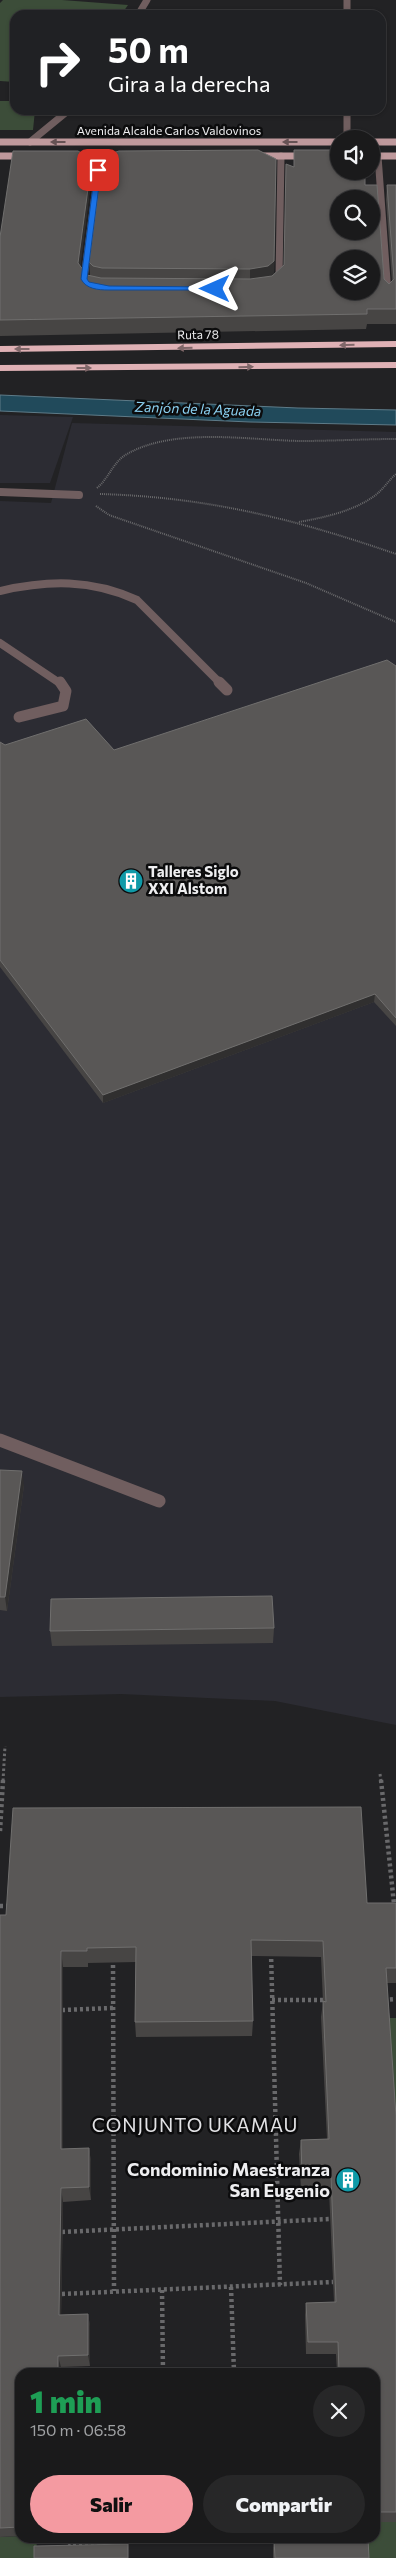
<!DOCTYPE html>
<html lang="es">
<head>
<meta charset="utf-8">
<style>
  body { margin:0; font-family:Commissioner,sans-serif; background:#272728; color:#f1f3f6; height:100vh; display:flex; flex-direction:column; font-size:19px; white-space:nowrap }
  * { box-sizing:border-box; margin:0 }
  p { font-size:16px; color:#9fa1a3 }
  .icon { flex:none; width:28px; height:28px; fill:none; stroke:currentColor; stroke-width:2; stroke-linecap:round; stroke-linejoin:round }
  .map { position:relative; flex:1; overflow:hidden }
  .side { position:absolute; left:15px; top:2368px; width:365px; height:175px; display:flex; flex-direction:column; background:#1a1a1b; border-radius:15px; box-shadow:0 1px 4px #0004,0 0 0 1px #38383a }
  .side>* { flex:none }
  .banner { position:absolute; left:10px; top:10px; width:376px; height:105px; border-radius:15px; box-shadow:0 1px 4px #0004,0 0 0 1px #38383a; background:#202124; color:#fff; overflow:hidden }
  .fabs { position:absolute; left:330px; top:130px; display:grid; gap:10px }
  .fabs a { display:grid; place-items:center; width:50px; height:50px; border-radius:50%; background:#1a1a1b; box-shadow:0 1px 4px #0004,0 0 0 1px #38383a; font-size:25px }
  .pin { position:absolute; display:grid; place-items:center; width:42px; height:42px; color:#fff; margin:-21px; border-radius:10px; box-shadow:0 2px 8px #0006 }
  .me { position:absolute; width:55px; margin:-28px; rotate:270deg; stroke-linejoin:round; filter:drop-shadow(0 0 4px #0008) }
  .turn { display:flex; align-items:center; gap:18px; height:105px; padding:0 15px; font-size:22px }
  .turn .icon { width:65px; height:65px; stroke-width:2.5 }
  .turn b { display:block; font-size:35px; line-height:42px }
  .round { display:grid; place-items:center; flex:none; width:52px; height:52px; border-radius:26px; background:#272728 }
  .summary { display:flex; align-items:center; justify-content:space-between; height:85px; padding:0 15px }
  h1 { font-size:30px; font-weight:800; line-height:38px; color:#1e9e55 }
  .action { display:flex; gap:10px; margin-top:auto; padding:10px 15px }
  .action a { flex:1; height:58px; border-radius:30px; background:#f49aa1; color:#111; font-size:20px; font-weight:800; line-height:58px; text-align:center }
  .action a+a { background:#272728; color:#f1f3f6 }
  .map>svg:first-child { display:block }
  .built { fill:#2c2c33 }
  .green { fill:#3c4d39 }
  .water { fill:#214a5b; stroke:#5e7b88 }
  .lines { fill:none; stroke-linecap:round; stroke-linejoin:round }
  .path-far2 { stroke:#69696b; stroke-width:2; stroke-dasharray:1 1; stroke-linecap:butt }
  .path-far1 { stroke:#69696b; stroke-width:3; stroke-dasharray:2.5 2.5; stroke-linecap:butt }
  .path { stroke:#69696b; stroke-width:4.5; stroke-dasharray:3 3; stroke-linecap:butt }
  .minor-far3 { stroke:#705e5f; stroke-width:7 }
  .minor-far2 { stroke:#705e5f; stroke-width:8 }
  .minor-far1 { stroke:#705e5f; stroke-width:11 }
  .minor { stroke:#705e5f; stroke-width:13 }
  .major { stroke:#bf999c; stroke-width:7 }
  .highway { fill:#dfb1b5; fill-rule:evenodd }
  .wall { fill:#474544 }
  .shaded-wall { fill:#302f2f }
  .building { fill:#595756; stroke:#706f6e; fill-rule:evenodd }
  .oneway { fill:#665254 }
  .oneway2 { fill:#806769 }
  .route { fill:#1a73e8; stroke:#114b97 }
  .labels { text-anchor:middle; stroke-width:5; stroke-linejoin:round; paint-order:stroke }
  .far-street-label { font-size:12px; fill:#eeeef0; stroke:#0c0c0d }
  .far-water-label { font-size:14px; font-style:italic; fill:#8cd2f3; stroke:#0c0c0d }
  .poi-label { font-size:15px; font-weight:bold; fill:#eeeef0; stroke:#0c0c0d; text-anchor:start }
  .near-poi-label { font-size:18px; font-weight:bold; fill:#eeeef0; stroke:#0c0c0d; text-anchor:end }
  .near-neighbourhood-label { font-size:19px; letter-spacing:1px; fill:#e3e3e6; stroke:#0c0c0d }
</style>
</head>
<body>
<div class="map">
<svg width="396" height="2558" viewBox="0 0 396 2558">
  <rect width="100%" height="100%" fill="#222224"/>
  <g class="built">
    <path d="M0,415L73,417L50,483H0Z"/>
    <path d="M72,423L396,432V1725L275,1701L121,1694L0,1697V501L51,503Z"/>
  </g>
  <g class="green">
    <path d="M3,0H62L128,5L121,15H15V82L0,81V3Z"/>
    <path d="M0,101H15V110H35L33,130H0Z"/>
    <path d="M386,2018H396V2169Z"/>
    <path d="M375,2522H396V2558H365L364,2538H375Z"/>
    <path d="M20,2536L37,2538L36,2558H0V2537Z"/>
  </g>
  <path class="water" d="M0,395L298,408L396,410V425L250,422L0,411Z"/>
  <g class="lines">
    <g class="path-far2">
      <path d="M97,488C109,478 113,462 127,454C175,427 248,440 300,441C332,441 364,439 396,439"/>
      <path d="M100,494C207,497 295,519 396,554"/>
      <path d="M96,506L109,515L306,583L396,622"/>
      <path d="M299,522C326,517 355,511 377,494C384,488 389,480 396,474"/>
    </g>
    <g class="path-far1">
      <path d="M380,1774L381,1781"/>
      <path d="M3,1781L5,1746"/>
    </g>
    <g class="path">
      <path d="M381,1780L394,1904"/>
      <path d="M0,1831L3,1780"/>
      <path d="M0,1906H10"/>
      <path d="M271,1953L280,2285"/>
      <path d="M113,1959L114,2291"/>
      <path d="M272,2000H323"/>
      <path d="M384,2000L396,1999"/>
      <path d="M62,2010L113,2008"/>
      <path d="M62,2232L330,2219"/>
      <path d="M231,2287L234,2372"/>
      <path d="M162,2290L163,2372"/>
      <path d="M62,2294L333,2282"/>
      <path d="M69,2547L72,2543L237,2538"/>
    </g>
    <g class="minor-far3">
      <path d="M347,0V15"/>
      <path d="M138,15L147,0"/>
      <path d="M347,110V139"/>
      <path d="M30,142L69,110"/>
      <path d="M378,156L388,294"/>
      <path d="M274,284L279,278L281,156"/>
      <path d="M90,286L84,279L100,156"/>
    </g>
    <g class="minor-far2">
      <path d="M0,492L79,495"/>
      <path d="M0,591C48,580 91,579 137,600L221,684"/>
      <path d="M0,643L61,684"/>
    </g>
    <g class="minor-far1">
      <path d="M219,682L227,690"/>
      <path d="M19,717L63,706L66,691L60,682"/>
    </g>
    <path class="minor" d="M0,1440L159,1501"/>
    <g class="major">
      <path d="M0,142H339"/>
      <path d="M371,142H396"/>
      <path d="M0,156H27"/>
      <path d="M70,156H122"/>
      <path d="M252,156H339"/>
      <path d="M371,156H396"/>
    </g>
    <g class="highway">
      <path d="M396,341V347L0,352V346Z"/>
      <path d="M396,362V368L0,371V365Z"/>
    </g>
  </g>
  <g class="wall">
    <path d="M276,159L274,274L284,265L294,167L365,185L384,279L389,284L392,281L386,200L387,185H396V324H367L366,329L0,336V237L92,173L80,266L87,275L90,276L89,262Z"/>
    <path d="M396,666V1026L374,1002L103,1103L0,967V742L5,745L114,750Z"/>
    <path d="M0,1470L24,1485L7,1611L0,1610Z"/>
    <path d="M274,1628L273,1643L52,1646L50,1631Z"/>
    <path d="M367,1903H396V1983H387L396,2116V2522H375V2372H337L336,2354H306L305,2315L306,2303L334,2302L329,2190H301L299,2154L301,2140L327,2139L321,2017L323,2002L321,1957L251,1956L253,2021L252,2036L136,2037L135,2022L136,1962L88,1963V1967H63V2149L89,2148L91,2162V2200L63,2202L61,2315L88,2314L90,2326V2366L61,2367L20,2372V2536L0,2537V1915Z"/>
    <path d="M274,2539L369,2558H273V2548Z"/>
  </g>
  <g class="shaded-wall">
    <path d="M92,159V173L79,278L78,263Z"/>
    <path d="M274,261V276L250,284V269Z"/>
    <path d="M375,994L374,1002L103,1103V1095Z"/>
    <path d="M22,1471L24,1485L7,1611L5,1597Z"/>
    <path d="M61,1951L63,1967V2162L61,2149Z"/>
    <path d="M89,2148L91,2162V2200L89,2187Z"/>
    <path d="M61,2188L63,2202L61,2327L59,2315Z"/>
    <path d="M88,2314L90,2326V2366L88,2355Z"/>
    <path d="M58,2356L61,2367V2372H58Z"/>
  </g>
  <g class="building">
    <path d="M258,150L276,159L274,261L268,266L250,269L102,268L93,266L89,262L103,156L119,151Z"/>
    <path d="M294,150H339V171H365V185H377L384,279L389,284L394,279L387,185H396V309H367V314L0,320V237L13,151H78L92,159L78,263L87,275L101,278L250,279L272,276L284,265L286,164L294,167ZM339,199H371V231H339ZM339,259H371V291H339Z"/>
    <path d="M387,660L396,666V1018L375,994L103,1095L0,960V742L5,745L86,719L114,750Z"/>
    <path d="M0,1470L22,1471L5,1597H0Z"/>
    <path d="M272,1596L274,1628L50,1631L51,1599Z"/>
    <path d="M361,1807L367,1903H396V1968H386L396,2116V2512H375V2372H339L338,2342H308L306,2303L336,2302L331,2176L302,2177L301,2140L329,2139L323,2001L326,2002L323,1941L251,1940L253,2021L135,2022L136,1947L87,1948V1951H61V2149L89,2148V2187L61,2188L59,2315L88,2314V2355L58,2356V2372H20V2527L0,2528V1915H6L13,1808Z"/>
    <path d="M368,2538L369,2558H275L274,2539Z"/>
    <path d="M128,2544V2558H34V2546Z"/>
  </g>
  <defs><path id="oneway-solid" d="M-6-.8H1V-3.2L6.5 0L1 3.2V.8H-6Z" transform="scale(1.25)"/></defs>
  <g class="oneway">
    <use href="#oneway-solid" transform="translate(58 142) rotate(180)"/>
    <use href="#oneway-solid" transform="translate(290 142) rotate(180)"/>
  </g>
  <g class="oneway2">
    <use href="#oneway-solid" transform="translate(347 345) rotate(179)"/>
    <use href="#oneway-solid" transform="translate(185 348) rotate(179)"/>
    <use href="#oneway-solid" transform="translate(22 349) rotate(-180)"/>
    <use href="#oneway-solid" transform="translate(246 367) rotate(-1)"/>
    <use href="#oneway-solid" transform="translate(84 368)"/>
  </g>
  <path class="route" d="M98,168L101,170L87,279L89,282L109,286L215,287L217,290H109C98,290 86,289 81,279L95,170Z"/>
  <defs>
    <symbol id="building-disc" viewBox="-11 -11 22 22"><circle r="9.5" fill="#0f9aa8" stroke="#0c0c0d"/><path d="M-4-6H4V6H1V3H-1V6H-4ZM-2.5-4.3h1.7v1.8h-1.7ZM.8-4.3h1.7v1.8H.8ZM-2.5-1h1.7V.8h-1.7ZM.8-1h1.7V.8H.8Z" fill="#fff"/></symbol>
  </defs>
  <g fill-rule="evenodd">
    <use href="#building-disc" x="117" y="867" width="28" height="28"/>
    <use href="#building-disc" x="334" y="2166" width="28" height="28"/>
  </g>
  <g class="labels">
    <g class="far-street-label">
      <text x="169" y="135">Avenida Alcalde Carlos Valdovinos</text>
      <text transform="translate(198 335) rotate(-1)" y="4">Ruta 78</text>
    </g>
    <g class="far-water-label">
      <text transform="translate(198 409) rotate(2)" y="5">Zanjón de la Aguada</text>
    </g>
    <g class="poi-label">
      <text x="148" y="877">Talleres Siglo<tspan x="148" dy="17">XXI Alstom</tspan></text>
    </g>
    <g class="near-poi-label">
      <text x="330" y="2176">Condominio Maestranza<tspan x="330" dy="21">San Eugenio</tspan></text>
    </g>
    <g class="near-neighbourhood-label">
      <text x="195" y="2132">CONJUNTO UKAMAU</text>
    </g>
  </g>
</svg>
<div class="fabs">
<a><svg class="icon" aria-label="sound" viewBox="0 0 24 24"><path d="M4 9h4l5-4v14l-5-4H4zM17 9q2 3 0 6"/></svg></a>
<a><svg class="icon" aria-label="search" viewBox="0 0 24 24"><circle cx="10" cy="10" r="6"/><path d="M15 15l6 6"/></svg></a>
<a><svg class="icon" aria-label="layers" viewBox="0 0 24 24"><path d="M12 4l9 5-9 5-9-5zM3 14l9 5 9-5"/></svg></a>
</div>
<div class="pin" style="left:98px;top:170px;background:#d93025"><svg class="icon" aria-label="arrive" viewBox="0 0 24 24"><path d="M6 21V4h12l-3 4 3 4H6"/></svg></div>
<svg class="me" style="left:215px;top:289px" viewBox="-20 -20 40 40"><path d="M0-17L14 15 0 8-14 15z" fill="#1a73e8" stroke="#fff" stroke-width="4"/></svg>
<div class="banner">
<div class="turn"><svg class="icon" aria-label="right" viewBox="0 0 24 24"><path d="M7 20v-9h11M14 6l5 5-5 5"/></svg><div><b>50 m</b>Gira a la derecha</div></div>
</div>
<section class="side">
<div class="summary"><div><h1>1 min</h1><p>150 m · 06:58</p></div><a class="round"><svg class="icon" aria-label="close" viewBox="0 0 24 24"><path d="M6 6l12 12M18 6L6 18"/></svg></a></div>
<div class="action"><a>Salir</a><a>Compartir</a></div>
</section>
</div>
</body>
</html>
